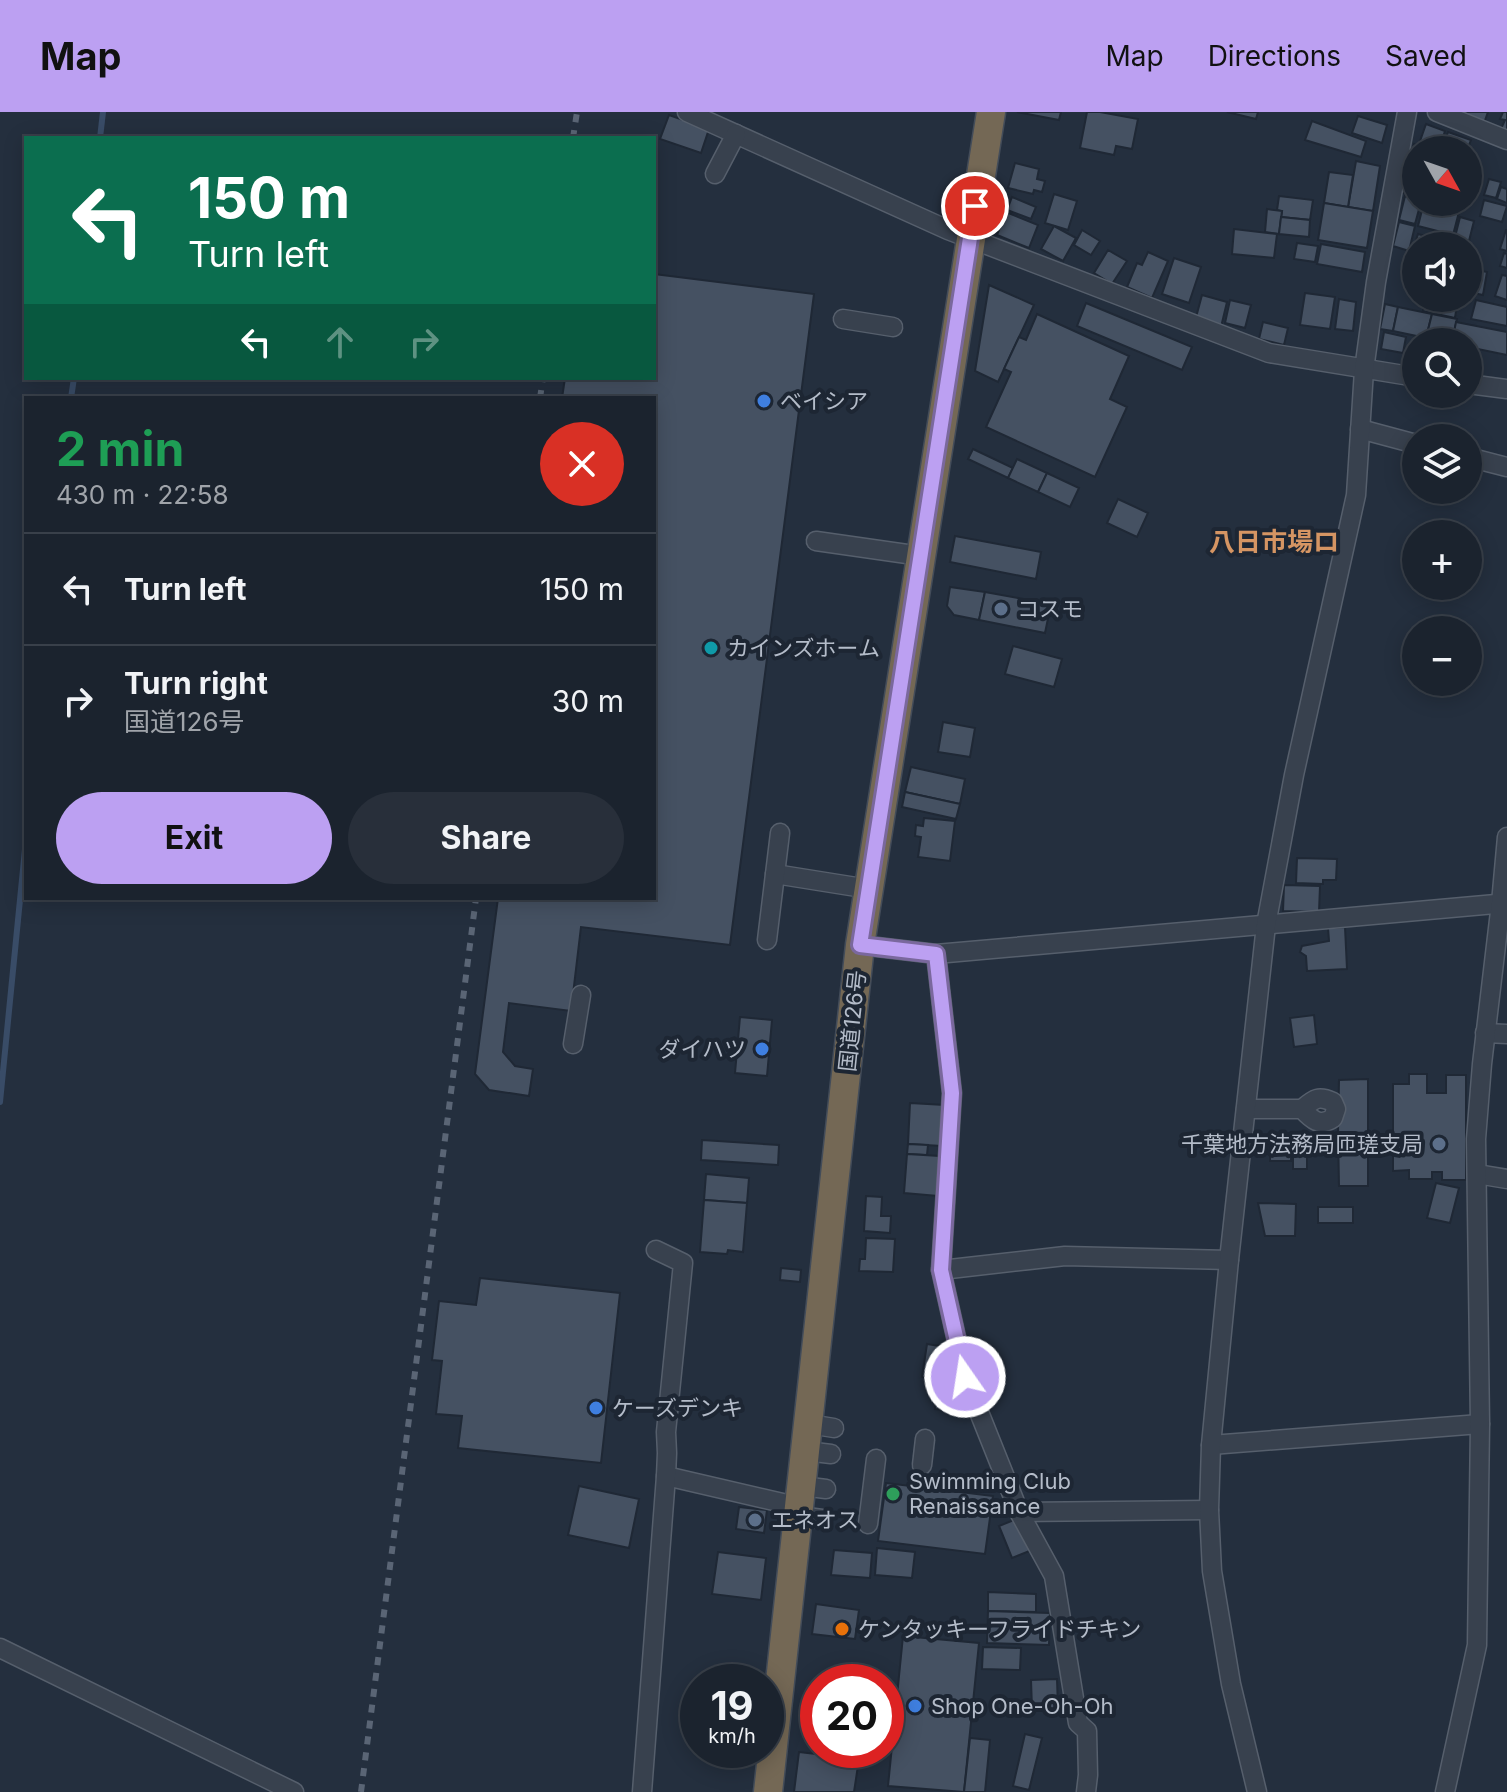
<!DOCTYPE html>
<html lang="en">
<head>
<meta charset="utf-8">
<style>
  body { margin:0; font-family:Inter,"Noto Sans JP",sans-serif; background:#282f3a; color:#f1f3f6; height:100vh; display:flex; flex-direction:column; font-size:30px; white-space:nowrap }
  * { box-sizing:border-box; margin:0 }
  p { font-size:26px; color:#a0a4aa }
  .icon { flex:none; width:44px; height:44px; fill:none; stroke:currentColor; stroke-width:2; stroke-linecap:round; stroke-linejoin:round }
  .map { position:relative; flex:1; overflow:hidden }
  .panel { position:absolute; left:24px; top:284px; width:632px; height:504px; display:flex; flex-direction:column; background:#1b232e; border-radius:0px; box-shadow:0 4px 20px #0003,0 0 0 2px #39404a }
  .panel>* { flex:none }
  .hud { position:absolute; left:24px; top:24px; width:632px; height:244px; border-radius:0px; box-shadow:0 4px 20px #0003,0 0 0 2px #39404a; background:#0b6e4f; color:#fff; overflow:hidden }
  .needle { width:52px; rotate:130deg }
  .buttons { position:absolute; left:1402px; top:24px; display:grid; gap:16px }
  .buttons a { display:grid; place-items:center; width:80px; height:80px; border-radius:50%; background:#1b232e; box-shadow:0 4px 20px #0003,0 0 0 2px #39404a; font-size:40px }
  .speed { position:absolute; left:680px; top:1552px; display:flex; gap:16px; font-size:40px; font-weight:700; text-align:center }
  .speed>* { display:grid; place-content:center; width:104px; height:104px; border-radius:50%; background:#1b232e; box-shadow:0 4px 20px #0003,0 0 0 2px #39404a; line-height:1 }
  .speed small { font-size:20px; font-weight:400 }
  .speed .limit { border:12px solid #d22; background:#fff; color:#111 }
  .pin { position:absolute; display:grid; place-items:center; width:68px; height:68px; color:#fff; margin:-34px; border:4px solid #fff; border-radius:50%; box-shadow:0 2px 8px #0007 }
  .me { position:absolute; width:88px; margin:-44px; rotate:347deg; stroke-linejoin:round; filter:drop-shadow(0 0 6px #0008) }
  .turn { display:flex; align-items:center; gap:28px; height:168px; padding:0 32px; font-size:36px }
  .turn .icon { width:104px; height:104px; stroke-width:2.5 }
  .turn b { display:block; font-size:56px; line-height:68px }
  .lanes { display:flex; align-items:center; height:76px; padding:0 32px; background:#0003; justify-content:center; gap:40px; direction:ltr }
  .lanes .off { opacity:.35 }
  .round { display:grid; place-items:center; flex:none; width:84px; height:84px; border-radius:42px; background:#282f3a }
  .headline { display:flex; align-items:center; justify-content:space-between; height:136px; padding:0 32px }
  h1 { font-size:48px; font-weight:700; line-height:60px; color:#1e9e55 }
  .button { display:flex; gap:16px; margin-top:auto; padding:16px 32px }
  .button a { flex:1; height:92px; border-radius:48px; background:#bca0f2; color:#111; font-size:32px; font-weight:700; line-height:92px; text-align:center }
  .button a+a { background:#282f3a; color:#f1f3f6 }
  ul { padding:0; list-style:none }
  li { display:flex; align-items:center; gap:24px; height:112px; padding:0 32px; border-top:2px solid #39404a }
  li div { flex:1 }
  li b { display:block; font-size:30px }
  li em { font-style:normal }
  header { display:flex; align-items:center; gap:48px; box-sizing:border-box; height:112px; padding:0 40px; background:#bca0f2; color:#111 }
  header strong { font-size:38px }
  nav { display:flex; gap:44px; margin-inline-start:auto; font-size:28px }
  .map>svg:first-child { display:block }
  .lines { fill:none; stroke-linecap:round; stroke-linejoin:round }
  .stream { stroke:#394c67; stroke-width:6 }
  .building { fill:#455162; stroke:#1f2835; stroke-width:2 }
  .minor-casing { stroke:#565f6c; stroke-width:21 }
  .highway-casing { stroke:#434c59; stroke-width:31 }
  .minor { stroke:#38414e; stroke-width:18 }
  .highway { stroke:#746855; stroke-width:28 }
  .rail { stroke:#5a6575; stroke-width:6; stroke-dasharray:8 8; stroke-linecap:butt }
  .route-casing { stroke:#7a689d; stroke-width:20 }
  .route { stroke:#bca0f2; stroke-width:14 }
  .shop-dot { fill:#3f7fe0; stroke:#1d2633; stroke-width:3 }
  .service-dot { fill:#5c6f8a; stroke:#1d2633; stroke-width:3 }
  .culture-dot { fill:#0f9aa8; stroke:#1d2633; stroke-width:3 }
  .leisure-dot { fill:#2e9e5b; stroke:#1d2633; stroke-width:3 }
  .food-dot { fill:#e8710a; stroke:#1d2633; stroke-width:3 }
  .labels { text-anchor:middle; stroke-width:8; stroke-linejoin:round; paint-order:stroke }
  .poi-label { font-size:22px; fill:#b4bcc9; stroke:#1d2633; text-anchor:start }
  .street-label { font-size:22px; fill:#b4bcc9; stroke:#1d2633 }
  .quarter-label { font-size:26px; font-weight:bold; fill:#d59563; stroke:#1d2633 }
</style>
</head>
<body>
<header>
<strong>Map</strong>
<nav><a>Map</a><a>Directions</a><a>Saved</a></nav>
</header>
<div class="map">
<svg width="1507" height="1680" viewBox="0 0 1507 1680">
  <rect width="100%" height="100%" fill="#242f3e"/>
  <g class="lines">
    <g class="stream">
      <path d="M100,26L103,0"/>
      <path d="M71,286L74,266"/>
      <path d="M0,990L26,727"/>
    </g>
  </g>
  <g class="building">
    <path d="M1017,0H1061L1059,8Z"/>
    <path d="M1087,0H1100L1138,7L1132,37L1116,34L1114,43L1080,36Z"/>
    <path d="M1227,0H1258L1256,7Z"/>
    <path d="M1460,0H1488L1483,14Z"/>
    <path d="M1503,0H1507V22L1500,19L1505,8L1500,7Z"/>
    <path d="M669,3L709,17L701,41L660,27Z"/>
    <path d="M1358,4L1387,13L1382,31L1352,21Z"/>
    <path d="M1312,9L1366,29L1361,45L1305,28Z"/>
    <path d="M1426,12L1445,19L1439,38L1419,32Z"/>
    <path d="M1448,20L1471,28L1467,38H1442Z"/>
    <path d="M1414,32L1429,38H1416V58L1406,54Z"/>
    <path d="M1356,49L1380,54L1373,99L1348,95Z"/>
    <path d="M1015,51L1039,57L1037,67L1045,69L1042,80L1034,78L1033,82L1008,76Z"/>
    <path d="M1408,58L1416,61V67L1410,83L1400,80Z"/>
    <path d="M1329,60L1353,63L1348,95L1324,91Z"/>
    <path d="M1489,67L1501,70L1496,86L1484,83Z"/>
    <path d="M1501,75L1507,77V91L1497,87Z"/>
    <path d="M1054,82L1077,89L1068,118L1045,111Z"/>
    <path d="M1279,84L1313,88L1310,108L1281,105L1282,99L1277,98Z"/>
    <path d="M1405,84L1416,87V90H1421L1415,112L1399,108Z"/>
    <path d="M1012,85L1036,95L1031,107L1007,98Z"/>
    <path d="M1484,88L1507,94L1502,110L1480,104Z"/>
    <path d="M1424,90L1459,100L1453,123L1418,114Z"/>
    <path d="M1324,91L1373,99L1367,136L1318,128Z"/>
    <path d="M1267,97L1282,99L1279,122L1265,120Z"/>
    <path d="M1006,100L1038,113L1029,136L997,123Z"/>
    <path d="M1281,105L1310,108L1309,125L1279,122Z"/>
    <path d="M1460,105L1474,109L1469,129L1455,125Z"/>
    <path d="M1399,110L1415,114L1409,139L1393,134Z"/>
    <path d="M1054,114L1076,126L1063,149L1041,137Z"/>
    <path d="M1234,117L1277,122L1274,146L1232,142Z"/>
    <path d="M1082,118L1100,129L1091,143L1074,133Z"/>
    <path d="M1506,118H1507V139L1500,137Z"/>
    <path d="M1418,122L1436,127L1434,134H1416V138H1413Z"/>
    <path d="M1297,131L1318,134L1315,150L1294,147Z"/>
    <path d="M1321,132L1365,140L1362,160L1317,152Z"/>
    <path d="M1108,138L1127,149L1112,172L1094,161Z"/>
    <path d="M1148,140L1168,149L1152,186L1127,175L1137,151L1142,153Z"/>
    <path d="M1410,141L1416,142V167L1404,164Z"/>
    <path d="M1504,141L1507,142V156L1500,154Z"/>
    <path d="M1174,146L1201,155L1189,191L1162,182Z"/>
    <path d="M1468,156L1487,160L1483,183L1468,180Z"/>
    <path d="M654,162L814,182L730,833L581,815L571,899L509,891L503,940L515,954L533,957L529,984L489,978L475,962L498,786H654V286H562L565,266H654Z"/>
    <path d="M1502,163L1507,164V188L1495,184Z"/>
    <path d="M989,173L1034,193L998,270L975,259Z"/>
    <path d="M1305,181L1335,185L1330,217L1300,213Z"/>
    <path d="M1202,183L1227,190L1221,215L1195,209Z"/>
    <path d="M1425,186H1458L1455,206L1423,199Z"/>
    <path d="M1339,187L1356,190L1353,219L1335,217Z"/>
    <path d="M1230,188L1251,193L1245,216L1225,211Z"/>
    <path d="M1476,188L1507,195V214L1471,207Z"/>
    <path d="M1086,191L1192,235L1182,258L1077,214Z"/>
    <path d="M1385,192L1398,195L1393,219L1380,217Z"/>
    <path d="M1398,195L1432,202L1426,226L1393,219Z"/>
    <path d="M1037,202L1129,244L1110,287L1127,295L1095,365L986,315L1011,260L1004,257L1019,225L1026,228Z"/>
    <path d="M1432,202L1457,207L1452,230L1426,226Z"/>
    <path d="M1263,210L1288,216L1284,233L1259,227Z"/>
    <path d="M1456,210L1507,220V243L1468,235V230H1452Z"/>
    <path d="M1384,220L1406,225L1403,241L1381,237Z"/>
    <path d="M973,337L1013,356L1008,366L968,347Z"/>
    <path d="M1017,347L1047,361L1038,380L1008,366Z"/>
    <path d="M1047,361L1079,376L1070,395L1038,380Z"/>
    <path d="M1118,387L1148,401L1137,425L1107,411Z"/>
    <path d="M955,424L1041,440L1036,467L950,450Z"/>
    <path d="M950,475L985,480L979,508L954,503L947,494Z"/>
    <path d="M985,480L1051,492L1045,521L979,508Z"/>
    <path d="M1013,534L1062,547L1054,575L1005,562Z"/>
    <path d="M943,610L975,616L970,645L938,640Z"/>
    <path d="M911,655L965,667L960,692L905,680Z"/>
    <path d="M905,680L960,692L956,707L902,695Z"/>
    <path d="M924,706L955,709L950,749L918,745L921,725L915,724L916,713L923,714Z"/>
    <path d="M1297,746L1337,747L1336,768H1323V772L1296,771Z"/>
    <path d="M1284,773L1320,774L1319,800L1283,799Z"/>
    <path d="M1345,815L1347,857L1307,859L1306,844L1300,840L1302,834L1329,829L1328,816Z"/>
    <path d="M1314,903L1317,932L1294,935L1290,906Z"/>
    <path d="M740,905L772,908L767,964L735,961Z"/>
    <path d="M1409,962H1427V981H1446V963H1466V1068H1442V1060H1432V1067H1409V1058L1393,1059V972H1409Z"/>
    <path d="M1368,967V1021H1338L1339,968Z"/>
    <path d="M910,991L945,993L942,1034L908,1032Z"/>
    <path d="M1270,1021H1292L1291,1049H1270Z"/>
    <path d="M1338,1021H1368V1074H1339Z"/>
    <path d="M702,1028L779,1033L778,1053L701,1048Z"/>
    <rect x="1293" y="1028" width="14" height="29"/>
    <path d="M908,1032L928,1033L927,1043L907,1042Z"/>
    <path d="M907,1042L940,1044L938,1084L904,1081Z"/>
    <path d="M706,1062L749,1066L747,1091L704,1088Z"/>
    <path d="M1436,1071L1459,1076L1450,1111L1427,1106Z"/>
    <path d="M866,1084L882,1085L881,1104H891L890,1121L864,1119Z"/>
    <path d="M704,1088L747,1091L743,1140L728,1138L727,1142L700,1140Z"/>
    <path d="M1258,1091L1296,1092L1295,1124H1265Z"/>
    <rect x="1318" y="1095" width="35" height="16"/>
    <path d="M866,1126L895,1127L893,1160L859,1159L860,1147H865Z"/>
    <path d="M781,1156L801,1158L800,1170L780,1168Z"/>
    <path d="M480,1166L620,1181L601,1351L458,1336L462,1304L436,1302L442,1249L432,1248L439,1189L476,1193Z"/>
    <path d="M927,1232L952,1236L947,1268L922,1265Z"/>
    <path d="M936,1284L967,1285L966,1299L935,1297Z"/>
    <path d="M886,1371L993,1384L985,1442L878,1429Z"/>
    <path d="M579,1374L639,1387L629,1436L568,1423Z"/>
    <path d="M739,1395L767,1398L764,1421L736,1417Z"/>
    <path d="M1019,1406L1032,1438L1012,1446L999,1414Z"/>
    <path d="M877,1436L915,1440L912,1466L875,1463Z"/>
    <path d="M834,1438L872,1441L870,1466L831,1463Z"/>
    <path d="M718,1440L766,1446L761,1488L712,1482Z"/>
    <path d="M988,1480L1036,1482V1500L988,1499Z"/>
    <path d="M816,1492L859,1498L855,1527L812,1522Z"/>
    <path d="M988,1499L1050,1501L1049,1533L987,1531Z"/>
    <path d="M903,1524L979,1531L964,1680L888,1674Z"/>
    <path d="M983,1535L1021,1536L1020,1558L982,1557Z"/>
    <path d="M1057,1567L1058,1596L1032,1597L1031,1568Z"/>
    <path d="M1025,1622L1042,1626L1029,1678L1013,1674Z"/>
    <path d="M970,1626L990,1628L985,1680H964Z"/>
    <path d="M799,1640L859,1647L854,1680H794Z"/>
  </g>
  <g class="lines">
    <defs>
      <g id="minor">
        <path d="M687,0L948,118L1269,241L1416,265"/>
        <path d="M1437,0L1507,28"/>
        <path d="M715,62L736,22"/>
        <path d="M843,207L893,215"/>
        <path d="M1468,272L1507,277"/>
        <path d="M1360,317L1416,332"/>
        <path d="M1468,345L1507,355"/>
        <path d="M816,429L921,444"/>
        <path d="M775,762L869,777"/>
        <path d="M767,828L780,721"/>
        <path d="M860,833L936,842L1507,791"/>
        <path d="M936,842L952,981L941,1158L965,1265L1019,1400L1054,1464L1078,1611L1087,1619L1088,1663L1086,1680"/>
        <path d="M1485,921L1507,922"/>
        <path d="M573,932L581,883"/>
        <path d="M1246,997H1302C1314,987 1318,983 1333,990L1336,997L1333,1006C1320,1015 1312,1008 1302,997"/>
        <path d="M1477,1062L1507,1067"/>
        <path d="M941,1158L1065,1144L1229,1148"/>
        <path d="M809,1312L834,1316"/>
        <path d="M1211,1333L1480,1312"/>
        <path d="M806,1339L831,1342"/>
        <path d="M922,1353L925,1327"/>
        <path d="M666,1364L800,1395"/>
        <path d="M802,1374L826,1377"/>
        <path d="M1019,1400L1209,1398"/>
        <path d="M799,1404L822,1407"/>
        <path d="M868,1412L876,1347"/>
        <path d="M0,1536L294,1680"/>
        <path d="M642,1680L666,1364L667,1341L666,1320L683,1151L656,1138"/>
        <path d="M1257,1680L1231,1572L1212,1459L1209,1398L1211,1333L1229,1148L1266,813L1294,663L1356,383L1364,258L1376,170L1407,0"/>
        <path d="M1445,1680L1477,1533L1480,1312L1476,1027L1482,952L1501,791L1507,725"/>
      </g>
      <path id="highway" d="M768,1680L860,833L991,0"/>
    </defs>
    <use href="#minor" class="minor-casing"/>
    <use href="#highway" class="highway-casing"/>
    <use href="#minor" class="minor"/>
    <use href="#highway" class="highway"/>
    <g class="rail">
      <path d="M573,26L577,0"/>
      <path d="M540,286L543,266"/>
      <path d="M361,1680L476,786"/>
    </g>
  </g>
  <g class="lines">
    <defs>
      <path id="route" d="M965,1265L941,1158L952,981L936,842L860,833L975,94"/>
    </defs>
    <use href="#route" class="route-casing"/>
    <use href="#route" class="route"/>
  </g>
  <g class="shop-dot">
    <circle cx="764" cy="289" r="8"/>
    <circle cx="762" cy="937" r="8"/>
    <circle cx="596" cy="1296" r="8"/>
    <circle cx="915" cy="1594" r="8"/>
  </g>
  <g class="service-dot">
    <circle cx="1001" cy="497" r="8"/>
    <circle cx="1439" cy="1032" r="8"/>
    <circle cx="755" cy="1408" r="8"/>
  </g>
  <circle class="culture-dot" cx="711" cy="536" r="8"/>
  <circle class="leisure-dot" cx="893" cy="1382" r="8"/>
  <circle class="food-dot" cx="842" cy="1517" r="8"/>
  <g class="labels">
    <g class="poi-label">
      <text x="780" y="297">ベイシア</text>
      <text x="1017" y="505">コスモ</text>
      <text x="727" y="544">カインズホーム</text>
      <text x="746" y="945" text-anchor="end">ダイハツ</text>
      <text x="1423" y="1040" text-anchor="end">千葉地方法務局匝瑳支局</text>
      <text x="612" y="1304">ケーズデンキ</text>
      <text x="909" y="1377">Swimming Club<tspan x="909" dy="25">Renaissance</tspan></text>
      <text x="771" y="1416">エネオス</text>
      <text x="858" y="1525">ケンタッキーフライドチキン</text>
      <text x="931" y="1602">Shop One-Oh-Oh</text>
    </g>
    <g class="street-label">
      <text transform="translate(852 909) rotate(-84)" y="8">国道126号</text>
    </g>
    <g class="quarter-label">
      <text x="1274" y="439">八日市場ロ</text>
    </g>
  </g>
</svg>
<div class="buttons">
<a><svg class="needle" viewBox="-14 -14 28 28"><path d="M0-13l5 13h-10z" fill="#e53935"/><path d="M0 13l5-13h-10z" fill="#a0a4aa"/></svg></a>
<a><svg class="icon" aria-label="sound" viewBox="0 0 24 24"><path d="M4 9h4l5-4v14l-5-4H4zM17 9q2 3 0 6"/></svg></a>
<a><svg class="icon" aria-label="search" viewBox="0 0 24 24"><circle cx="10" cy="10" r="6"/><path d="M15 15l6 6"/></svg></a>
<a><svg class="icon" aria-label="layers" viewBox="0 0 24 24"><path d="M12 4l9 5-9 5-9-5zM3 14l9 5 9-5"/></svg></a>
<a>+</a>
<a>−</a>
</div>
<div class="speed"><div>19<small>km/h</small></div><div class="limit">20</div></div>
<div class="pin" style="left:975px;top:94px;background:#d93025"><svg class="icon" aria-label="arrive" viewBox="0 0 24 24"><path d="M6 21V4h12l-3 4 3 4H6"/></svg></div>
<svg class="me" style="left:965px;top:1265px" viewBox="-20 -20 40 40"><circle r="17" fill="#bca0f2" stroke="#fff" stroke-width="3"/><path d="M0-11L8 9 0 5-8 9z" fill="#fff"/></svg>
<div class="hud">
<div class="turn"><svg class="icon" aria-label="left" viewBox="0 0 24 24"><path d="M17 20v-9H6M10 6l-5 5 5 5"/></svg><div><b>150 m</b>Turn left</div></div>
<div class="lanes"><svg class="icon" aria-label="left" viewBox="0 0 24 24"><path d="M17 20v-9H6M10 6l-5 5 5 5"/></svg><svg class="icon off" aria-label="ahead" viewBox="0 0 24 24"><path d="M12 20V5M6 11l6-6 6 6"/></svg><svg class="icon off" aria-label="right" viewBox="0 0 24 24"><path d="M7 20v-9h11M14 6l5 5-5 5"/></svg></div>
</div>
<section class="panel">
<div class="headline"><div><h1>2 min</h1><p>430 m · 22:58</p></div><a class="round" style="background:#d93025;color:#fff"><svg class="icon" aria-label="close" viewBox="0 0 24 24"><path d="M6 6l12 12M18 6L6 18"/></svg></a></div>
<ul>
<li><svg class="icon" aria-label="left" viewBox="0 0 24 24"><path d="M17 20v-9H6M10 6l-5 5 5 5"/></svg><div><b>Turn left</b></div><em>150 m</em></li>
<li><svg class="icon" aria-label="right" viewBox="0 0 24 24"><path d="M7 20v-9h11M14 6l5 5-5 5"/></svg><div><b>Turn right</b><p>国道126号</p></div><em>30 m</em></li>
</ul>
<div class="button"><a>Exit</a><a>Share</a></div>
</section>
</div>
</body>
</html>
